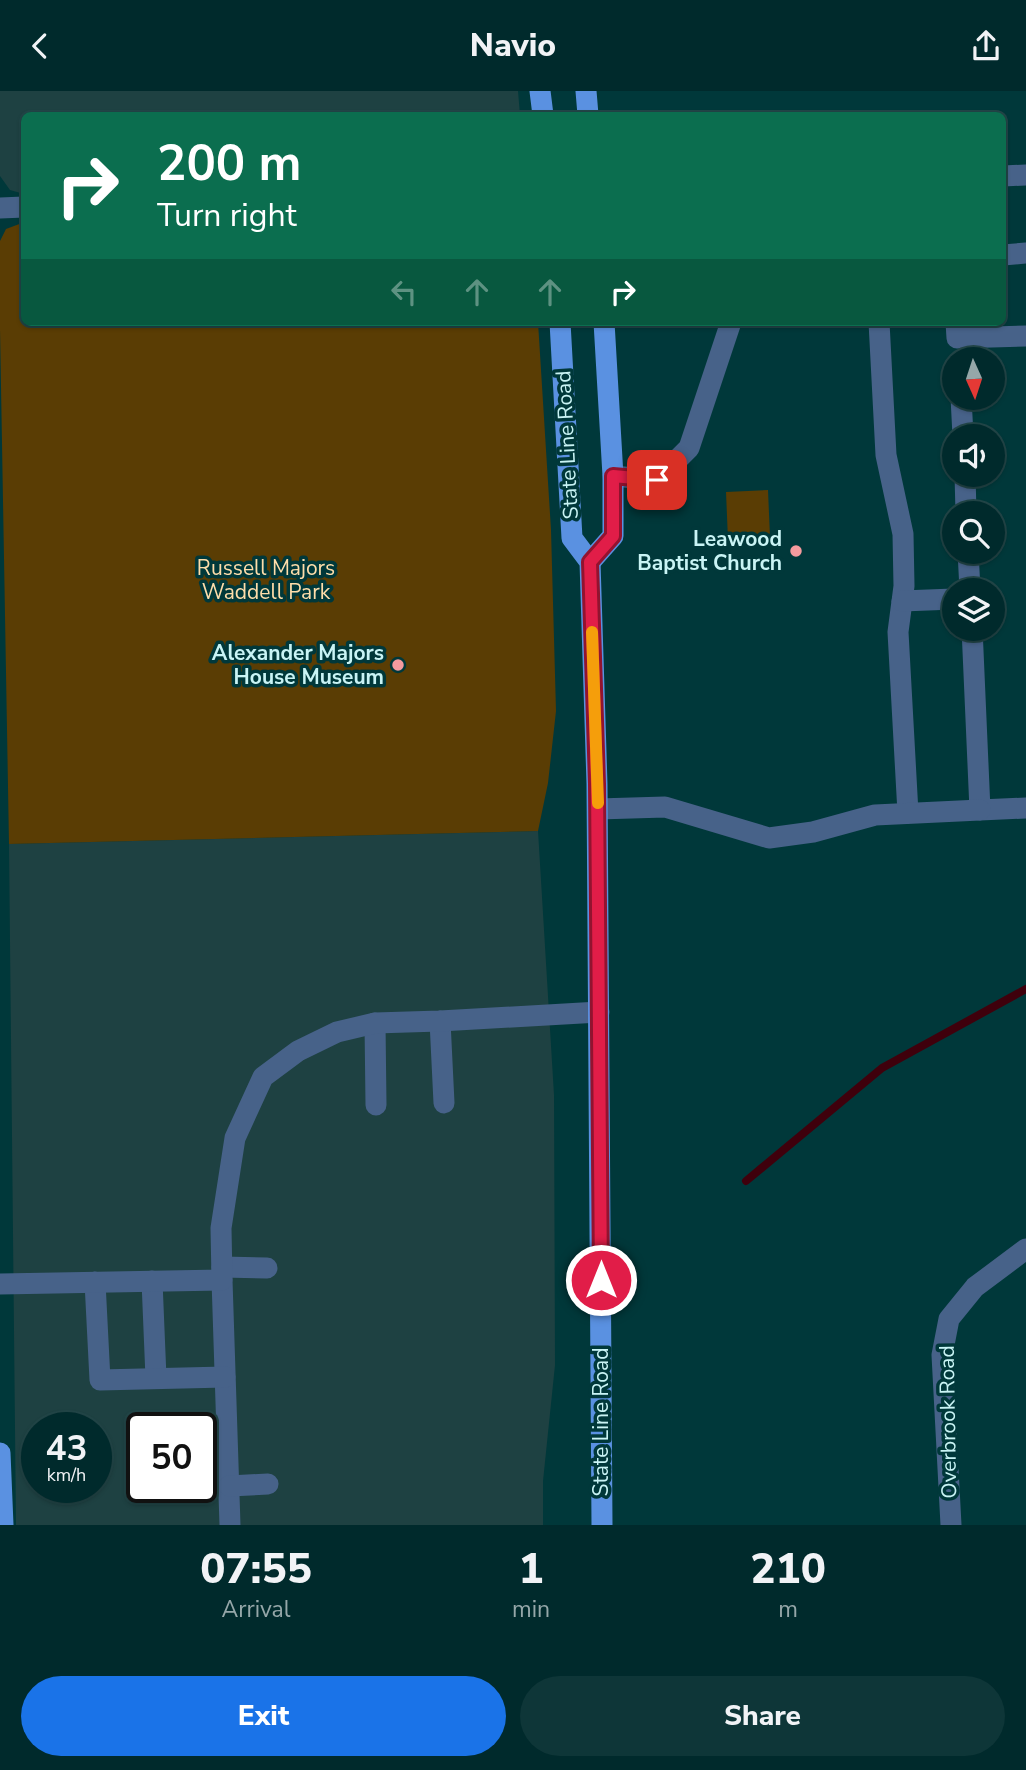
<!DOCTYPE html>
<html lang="en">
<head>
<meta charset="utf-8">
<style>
  body { margin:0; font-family:"Nunito Sans",sans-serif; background:#0e3638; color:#f1f3f6; height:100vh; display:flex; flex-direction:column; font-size:26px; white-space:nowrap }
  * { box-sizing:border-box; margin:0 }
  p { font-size:23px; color:#95a7a9 }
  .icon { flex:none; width:38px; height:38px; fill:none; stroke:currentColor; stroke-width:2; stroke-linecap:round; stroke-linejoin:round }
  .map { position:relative; height:1434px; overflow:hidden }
  .side { display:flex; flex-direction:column; background:#002a2c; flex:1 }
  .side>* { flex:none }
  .top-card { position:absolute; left:21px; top:21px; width:985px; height:214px; border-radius:10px; box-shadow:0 2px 5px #0004,0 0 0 2px #224648; background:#0b6e4f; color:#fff; overflow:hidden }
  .needle { width:46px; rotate:177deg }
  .buttons { position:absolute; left:942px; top:256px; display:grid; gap:14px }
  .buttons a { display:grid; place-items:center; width:63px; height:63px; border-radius:50%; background:#002a2c; box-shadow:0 2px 5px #0004,0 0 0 2px #224648; font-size:35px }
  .speed { position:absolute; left:21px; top:1321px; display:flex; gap:14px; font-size:35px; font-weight:700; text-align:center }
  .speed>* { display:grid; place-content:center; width:91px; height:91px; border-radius:50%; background:#002a2c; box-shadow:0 2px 5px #0004,0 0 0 2px #224648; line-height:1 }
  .speed small { font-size:18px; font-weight:400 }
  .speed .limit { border:4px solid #111; border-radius:10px; background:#fff; color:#111 }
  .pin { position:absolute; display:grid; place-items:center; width:60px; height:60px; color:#fff; margin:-30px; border-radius:14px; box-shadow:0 4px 10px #0006 }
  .me { position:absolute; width:77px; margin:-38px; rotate:0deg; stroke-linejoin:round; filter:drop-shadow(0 0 5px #0008) }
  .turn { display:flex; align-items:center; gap:24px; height:147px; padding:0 21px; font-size:32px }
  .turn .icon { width:91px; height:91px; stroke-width:2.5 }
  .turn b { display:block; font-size:49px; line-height:60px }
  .lanes { display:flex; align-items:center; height:66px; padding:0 21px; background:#0003; justify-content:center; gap:35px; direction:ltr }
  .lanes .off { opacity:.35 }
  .eta { display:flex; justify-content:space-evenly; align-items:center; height:119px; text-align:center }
  .eta b { font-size:42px; font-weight:800; line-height:49px }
  .cta { display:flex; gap:14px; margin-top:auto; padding:14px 21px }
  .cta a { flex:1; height:80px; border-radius:42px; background:#1a73e8; color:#fff; font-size:28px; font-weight:800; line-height:80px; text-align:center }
  .cta a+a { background:#0e3638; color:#f1f3f6 }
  header { display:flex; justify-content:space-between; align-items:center; height:91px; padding:0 21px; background:#002a2c; font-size:32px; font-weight:800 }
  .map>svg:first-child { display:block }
  .built { fill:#1e4142; fill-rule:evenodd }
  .green { fill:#5a3d04 }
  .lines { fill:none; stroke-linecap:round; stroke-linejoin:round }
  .stream { stroke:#3f000c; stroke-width:8 }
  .minor { stroke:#476289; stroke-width:21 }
  .major { stroke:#5a91e1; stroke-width:21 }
  .route-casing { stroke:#92132f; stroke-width:18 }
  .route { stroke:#e11d48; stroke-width:12 }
  .slow { stroke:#f59e0b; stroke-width:12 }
  .poi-dot { fill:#f59b9e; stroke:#00383a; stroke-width:2.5 }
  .labels { text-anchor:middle; stroke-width:7; stroke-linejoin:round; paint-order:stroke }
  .street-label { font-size:21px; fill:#c9f4f5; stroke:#00383a }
  .poi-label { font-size:21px; font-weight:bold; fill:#c9f4f5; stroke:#00383a; text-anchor:end }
  .park-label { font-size:21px; fill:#feddaa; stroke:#00383a }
</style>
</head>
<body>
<header><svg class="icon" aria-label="back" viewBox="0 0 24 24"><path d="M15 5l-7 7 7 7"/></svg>Navio<svg class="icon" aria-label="share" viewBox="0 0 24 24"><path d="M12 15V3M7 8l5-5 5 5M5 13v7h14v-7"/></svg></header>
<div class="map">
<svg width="1026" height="1434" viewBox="0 0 1026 1434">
  <rect width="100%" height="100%" fill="#00383a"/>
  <g class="built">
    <path d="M0,0H518L520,24H24V103L10,99L0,85Z"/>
    <path d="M538,740L554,1004L555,1274L543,1390V1434H16L9,753ZM37,1337H96V1396H37ZM142,1337H201V1396H142Z"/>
  </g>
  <g class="green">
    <path d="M22,132H24V231H538L551,439L556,620L548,692L538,740L9,753L0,238V150L6,138Z"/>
    <path d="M768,399L770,446L764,447L760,444L728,449L726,401Z"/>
  </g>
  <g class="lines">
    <path class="stream" d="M746,1090L882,977L1026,898"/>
    <g class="minor">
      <path d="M1003,85L1026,84"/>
      <path d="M0,117L24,116"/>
      <path d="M1003,164L1026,162"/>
      <path d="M879,231L886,364L903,443L904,495L898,541L908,722"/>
      <path d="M956,231L957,247L1026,245"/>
      <path d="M961,306L963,345"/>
      <path d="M965,383L966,422"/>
      <path d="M613,385L657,389L689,357L731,231"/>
      <path d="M968,460L970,499"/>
      <path d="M902,510L954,508"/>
      <path d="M972,537L980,719L1026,717"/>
      <path d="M598,718L665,716L769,747L813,741L875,724L980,719"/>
      <path d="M440,930L444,1012"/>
      <path d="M375,932L376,1014"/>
      <path d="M222,1176L267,1177"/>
      <path d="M222,1189L230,1434"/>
      <path d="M152,1190L156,1287"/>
      <path d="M95,1191L100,1289L225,1286"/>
      <path d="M0,1193L222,1189L221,1137L235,1047L263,986L298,960L337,941L375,932L440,930L599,921"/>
      <path d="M229,1395L268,1393"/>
      <path d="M951,1434L942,1264L949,1228L975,1196L1026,1158"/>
    </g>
    <g class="major">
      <path d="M540,0L543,24"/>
      <path d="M586,0L588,24"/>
      <path d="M560,231L572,447L590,471L597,693L602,1434"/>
      <path d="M590,471L613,445V385L604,231"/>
      <path d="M0,1362L3,1434"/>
    </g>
  </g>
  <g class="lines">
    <defs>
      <path id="route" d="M601,1189L597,693L590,471L613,445V385L657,389"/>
    </defs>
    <use href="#route" class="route-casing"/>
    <use href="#route" class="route"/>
    <path class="slow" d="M592,541L598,712"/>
  </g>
  <g class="poi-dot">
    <circle cx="796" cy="460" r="7"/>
    <circle cx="398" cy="574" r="7"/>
  </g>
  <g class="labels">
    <g class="street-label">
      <text transform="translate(567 354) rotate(-93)" y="7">State Line Road</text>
      <text transform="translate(601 1331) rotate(-90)" y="7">State Line Road</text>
      <text transform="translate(948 1331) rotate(-91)" y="7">Overbrook Road</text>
    </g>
    <g class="poi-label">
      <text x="782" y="455">Leawood<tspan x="782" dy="24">Baptist Church</tspan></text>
      <text x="384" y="569">Alexander Majors<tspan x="384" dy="24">House Museum</tspan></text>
    </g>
    <g class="park-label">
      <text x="266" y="484">Russell Majors<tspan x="266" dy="24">Waddell Park</tspan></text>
    </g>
  </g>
</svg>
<div class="buttons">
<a><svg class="needle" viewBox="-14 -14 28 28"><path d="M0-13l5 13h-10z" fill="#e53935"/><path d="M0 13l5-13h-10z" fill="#95a7a9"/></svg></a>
<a><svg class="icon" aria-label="sound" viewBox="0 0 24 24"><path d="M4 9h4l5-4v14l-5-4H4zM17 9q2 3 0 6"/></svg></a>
<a><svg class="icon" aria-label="search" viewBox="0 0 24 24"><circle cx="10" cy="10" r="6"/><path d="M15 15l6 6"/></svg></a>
<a><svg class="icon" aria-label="layers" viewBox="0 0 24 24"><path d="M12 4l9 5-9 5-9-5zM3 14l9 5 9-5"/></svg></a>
</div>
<div class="speed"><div>43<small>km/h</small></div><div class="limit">50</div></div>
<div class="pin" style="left:657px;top:389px;background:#d93025"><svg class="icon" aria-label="arrive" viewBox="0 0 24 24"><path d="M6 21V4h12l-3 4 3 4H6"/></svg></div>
<svg class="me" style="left:601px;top:1189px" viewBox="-20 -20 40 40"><circle r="17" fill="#e11d48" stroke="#fff" stroke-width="3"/><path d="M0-11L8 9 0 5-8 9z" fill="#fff"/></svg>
<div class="top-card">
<div class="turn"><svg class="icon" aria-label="right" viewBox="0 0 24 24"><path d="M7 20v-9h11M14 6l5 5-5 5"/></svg><div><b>200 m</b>Turn right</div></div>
<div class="lanes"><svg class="icon off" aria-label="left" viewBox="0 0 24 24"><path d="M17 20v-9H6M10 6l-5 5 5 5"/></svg><svg class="icon off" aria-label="ahead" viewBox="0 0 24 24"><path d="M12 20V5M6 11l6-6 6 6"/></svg><svg class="icon off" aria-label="ahead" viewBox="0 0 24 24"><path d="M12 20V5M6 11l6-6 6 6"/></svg><svg class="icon" aria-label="right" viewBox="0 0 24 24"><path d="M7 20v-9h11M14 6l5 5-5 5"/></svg></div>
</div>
</div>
<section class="side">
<div class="eta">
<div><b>07:55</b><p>Arrival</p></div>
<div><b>1</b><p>min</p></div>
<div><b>210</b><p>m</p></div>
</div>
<div class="cta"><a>Exit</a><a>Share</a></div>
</section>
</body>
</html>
